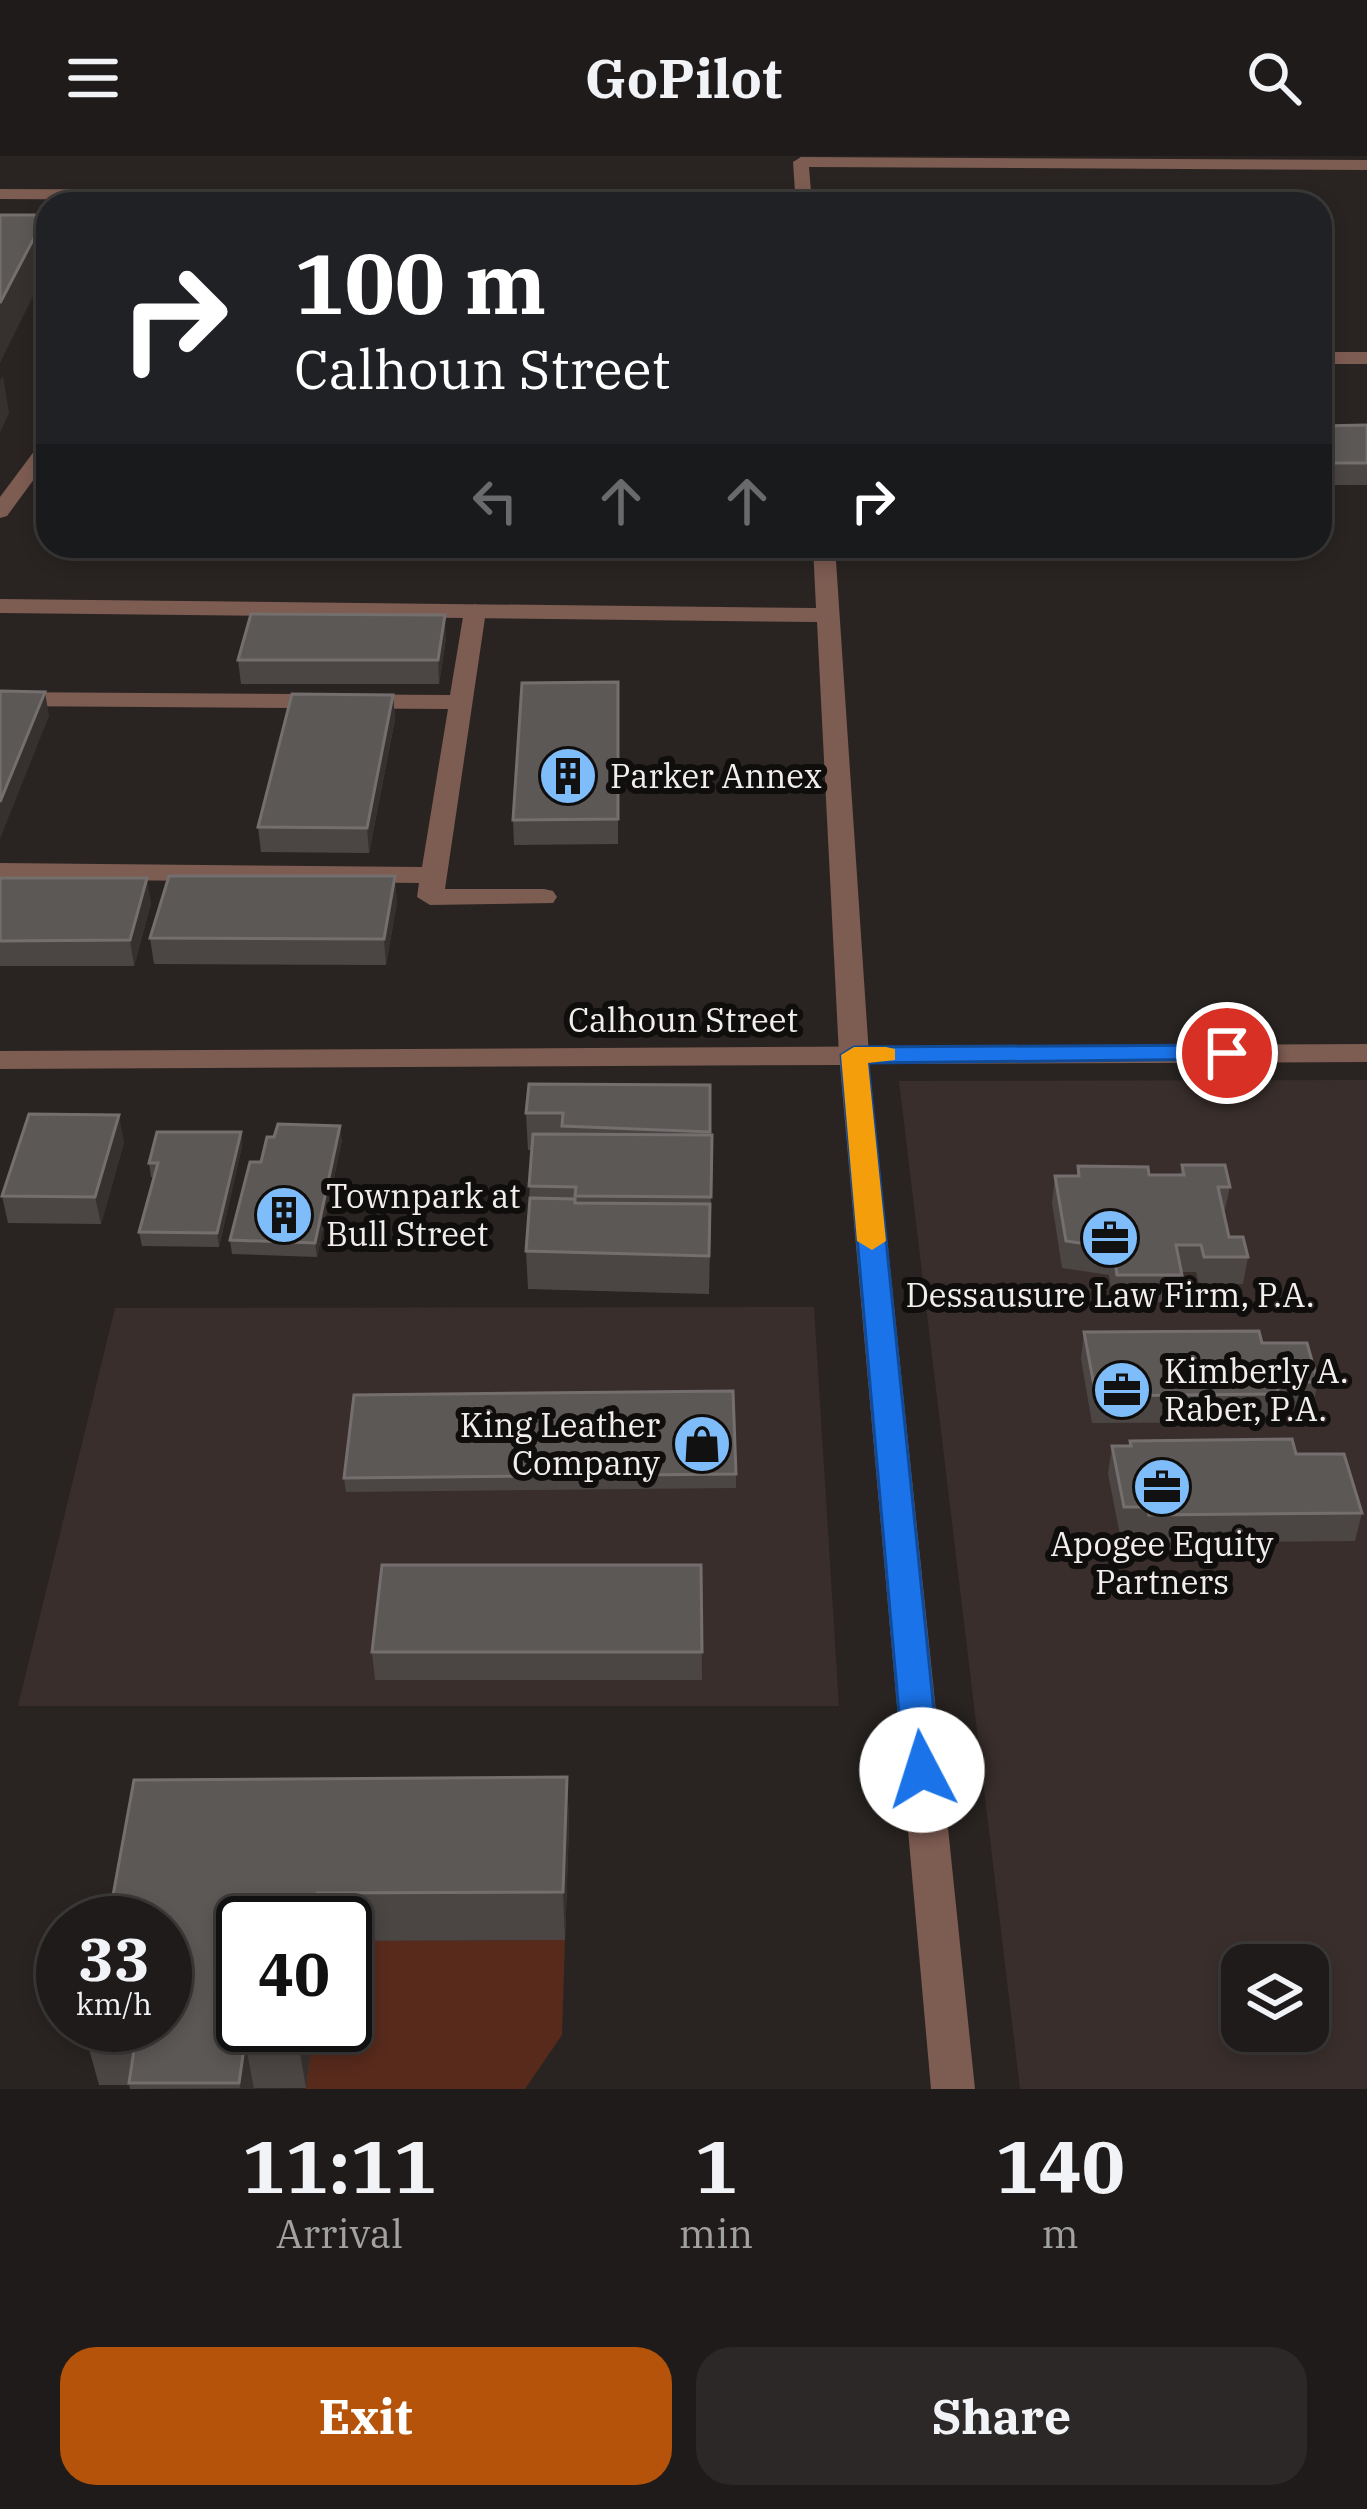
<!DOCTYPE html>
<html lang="en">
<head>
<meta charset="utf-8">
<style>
  body { margin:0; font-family:"IBM Plex Serif",serif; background:#2c2827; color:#f1f3f6; height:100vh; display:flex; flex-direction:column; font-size:45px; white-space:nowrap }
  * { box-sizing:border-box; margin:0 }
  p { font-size:39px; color:#a1a1a2 }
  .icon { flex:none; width:66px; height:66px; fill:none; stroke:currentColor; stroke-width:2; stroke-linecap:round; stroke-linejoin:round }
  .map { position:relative; height:1933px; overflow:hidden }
  .sheet { display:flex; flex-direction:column; background:#1f1b1a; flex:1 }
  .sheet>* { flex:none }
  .guide { position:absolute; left:36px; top:36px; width:1296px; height:366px; border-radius:36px; box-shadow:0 6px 18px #0003,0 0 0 3px #3c3939; background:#202124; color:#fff; overflow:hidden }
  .buttons { position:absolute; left:1221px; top:1788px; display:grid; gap:24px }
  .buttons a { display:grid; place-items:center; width:108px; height:108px; border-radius:24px; background:#1f1b1a; box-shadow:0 6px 18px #0003,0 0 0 3px #3c3939; font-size:60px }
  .speed { position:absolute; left:36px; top:1740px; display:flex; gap:24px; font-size:60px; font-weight:700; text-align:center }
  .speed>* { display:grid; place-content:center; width:156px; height:156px; border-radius:50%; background:#1f1b1a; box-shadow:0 6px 18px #0003,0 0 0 3px #3c3939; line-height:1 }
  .speed small { font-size:30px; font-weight:400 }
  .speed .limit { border:6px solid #111; border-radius:18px; background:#fff; color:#111 }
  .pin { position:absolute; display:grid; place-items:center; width:102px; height:102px; color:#fff; margin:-51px; border:6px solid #fff; border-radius:50%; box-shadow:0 3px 12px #0007 }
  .me { position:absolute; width:132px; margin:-66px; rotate:355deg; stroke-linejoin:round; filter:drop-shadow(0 0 9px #0008) }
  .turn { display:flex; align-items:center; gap:42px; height:252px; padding:0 60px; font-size:54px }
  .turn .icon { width:156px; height:156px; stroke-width:2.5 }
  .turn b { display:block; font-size:84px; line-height:102px }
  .lanes { display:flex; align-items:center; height:114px; padding:0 60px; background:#0003; justify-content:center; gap:60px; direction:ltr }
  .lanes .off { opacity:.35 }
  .eta { display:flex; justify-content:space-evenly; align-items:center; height:204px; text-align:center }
  .eta b { font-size:72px; font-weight:700; line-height:84px }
  .button { display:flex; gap:24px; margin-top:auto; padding:24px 60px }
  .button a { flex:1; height:138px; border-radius:36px; background:#b45309; color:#fff; font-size:48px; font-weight:700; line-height:138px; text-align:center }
  .button a+a { background:#2c2827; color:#f1f3f6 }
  header { display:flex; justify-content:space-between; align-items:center; height:156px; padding:0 60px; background:#1f1b1a; font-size:54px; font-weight:700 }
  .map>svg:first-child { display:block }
  .built { fill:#392e2b; fill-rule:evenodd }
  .green { fill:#572a1c }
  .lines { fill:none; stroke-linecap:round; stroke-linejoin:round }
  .service { fill:#7d5c52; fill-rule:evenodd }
  .minor { fill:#7d5c52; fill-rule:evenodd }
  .tertiary { fill:#7d5c52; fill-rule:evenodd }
  .wall { fill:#4b4644 }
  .shaded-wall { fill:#36312f }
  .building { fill:#5c5856; stroke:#746f6e; stroke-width:3 }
  .route { fill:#1a73e8; stroke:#114b97; stroke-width:3 }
  .slow { fill:#f59e0b }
  .labels { text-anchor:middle; stroke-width:12; stroke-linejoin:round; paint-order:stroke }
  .poi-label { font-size:33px; fill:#f1eeed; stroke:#100e0d; text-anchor:start }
  .street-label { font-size:33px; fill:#f1eeed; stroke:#100e0d }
</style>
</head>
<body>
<header><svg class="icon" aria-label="menu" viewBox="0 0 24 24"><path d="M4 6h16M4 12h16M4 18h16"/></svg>GoPilot<svg class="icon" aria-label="search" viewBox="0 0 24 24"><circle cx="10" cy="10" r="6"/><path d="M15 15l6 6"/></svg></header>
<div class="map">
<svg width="1367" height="1933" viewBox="0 0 1367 1933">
  <rect width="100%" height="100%" fill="#292422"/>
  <g class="built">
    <path d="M1367,924V1933H1020L899,925ZM1242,1809H1308V1875H1242Z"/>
    <path d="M814,1151L839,1550H18L115,1152Z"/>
  </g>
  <path class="green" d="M565,1784L562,1879L525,1933H305L313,1869H345V1785Z"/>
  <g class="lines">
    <path class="service" d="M475,448L486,455L445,733H544L553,735L557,741L553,747L430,749L417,741L419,727L0,723V707L422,711L448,553L0,550V536L450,539L464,455Z"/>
    <g class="minor">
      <path d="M801,1L1367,4V14L809,11L812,48L0,43V33L795,36L793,6Z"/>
      <rect x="1320" y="196" width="47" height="12"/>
      <path d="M48,284V304L7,360L0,362V341L41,286Z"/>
      <path d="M813,390H835L869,899L854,908L839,899L817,466L0,457V443L816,452Z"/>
    </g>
    <path class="tertiary" d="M1367,888V906L869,908L975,1933H931L840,909L0,913V895Z"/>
  </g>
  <g class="wall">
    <path d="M1367,269V329H1320V270Z"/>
    <path d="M446,482L439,528H241L238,504Z"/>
    <path d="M618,526V688L514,689L513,664Z"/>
    <path d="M393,539L395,563L369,697L261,696L258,671Z"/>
    <path d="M0,722L151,747L134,810H0Z"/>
    <path d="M397,746L386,809L154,808L150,782Z"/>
    <path d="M710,929L711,1041L709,1138L528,1133L526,1095L532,994H528L526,957Z"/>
    <path d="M241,976L242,990L219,1091L142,1090L139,1076L154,1021H151L149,1007Z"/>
    <path d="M342,984L317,1101L232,1098L230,1084L261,1006Z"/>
    <path d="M124,986L101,1068L8,1067L2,1040Z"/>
    <path d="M1182,1009L1230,1031L1224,1058L1229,1081L1248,1101L1243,1128H1199L1196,1116H1182L1178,1146H1113L1109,1119L1062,1112L1052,1047L1055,1020H1077L1078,1010L1149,1019H1180Z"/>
    <path d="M1084,1176L1262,1187L1318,1226L1312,1253H1276L1273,1266L1092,1267L1081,1203Z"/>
    <path d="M1130,1285L1296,1298L1362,1357L1355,1385L1144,1387L1143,1379H1120L1108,1318L1112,1290H1129Z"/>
    <path d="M736,1318V1332L346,1336L344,1322Z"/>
    <path d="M701,1409L702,1524H375L372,1496Z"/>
    <path d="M567,1621L569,1669L565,1784L345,1785V1767H243V1869H314L306,1932L130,1933L129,1929H99L86,1882L165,1767Z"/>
  </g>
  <g class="shaded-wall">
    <path d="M46,59L48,74V110L0,207V147Z"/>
    <path d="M3,220L9,257L0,277V225Z"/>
    <path d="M445,459L446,482L439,528L438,504Z"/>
    <path d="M45,536L49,560L0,683V646Z"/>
    <path d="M393,539L395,563L369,697L367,672Z"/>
    <path d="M395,720L397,746L386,809L384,783Z"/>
    <path d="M147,722L151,747L134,810L130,784Z"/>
    <path d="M119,959L124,986L101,1068L95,1041Z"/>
    <path d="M340,970L342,984L317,1101L315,1087Z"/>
    <path d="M241,976L242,990L219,1091L217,1077Z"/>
    <path d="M567,1621L569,1669L565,1784L563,1736Z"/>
    <path d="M317,1737L321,1767H313Z"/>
    <path d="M300,1869H314L306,1932L298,1885Z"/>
    <path d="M245,1885L254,1933H241L239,1927Z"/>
  </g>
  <g class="building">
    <path d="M1096,43L1098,48H1021L1020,44Z"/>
    <path d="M0,59H46L0,147Z"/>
    <path d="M1367,269V307H1320V270Z"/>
    <path d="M251,458L445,459L438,504H238Z"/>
    <path d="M618,526V663L513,664L522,527Z"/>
    <path d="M0,535L45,536L0,646Z"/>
    <path d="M292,538L393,539L367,672L258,671Z"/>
    <path d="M169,720H395L384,783L150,782Z"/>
    <path d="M0,722H147L130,784L0,785Z"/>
    <path d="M529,928L710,929V976L562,970L563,957H526Z"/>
    <path d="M29,958L119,959L95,1041L2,1040Z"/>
    <path d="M278,968L340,970L315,1087L230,1084L250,1006H261L267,981H274Z"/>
    <path d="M157,976H241L217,1077L139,1076L158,1007H149Z"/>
    <path d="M533,978L712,979L711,1041L575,1040L576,1031L529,1030Z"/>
    <path d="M1182,1009H1225L1230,1031H1218L1229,1081H1243L1248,1101H1204L1201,1089H1176L1182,1119H1117L1113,1092L1066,1085L1055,1020H1079L1078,1010L1148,1011L1149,1019H1184Z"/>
    <path d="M530,1042L575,1043V1047L710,1048L709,1100L526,1095Z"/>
    <path d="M1259,1175L1262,1187H1307L1318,1226H1275L1279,1238L1096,1240L1084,1176Z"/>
    <path d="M733,1235L736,1318L344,1322L354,1239Z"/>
    <path d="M1292,1283L1296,1298H1344L1362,1357L1149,1359L1147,1351H1124L1112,1290H1131L1130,1285Z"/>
    <path d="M382,1409H701L702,1496H372Z"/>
    <path d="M567,1621L563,1736L317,1737L313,1767H243V1869H300L298,1885H245L239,1927H129L136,1881L86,1882L89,1869H165V1767H108L134,1624Z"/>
  </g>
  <path class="route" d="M1227,889L1236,892V903L868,907L940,1614L935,1624L922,1629L909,1624L904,1614L841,899L854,891Z"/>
  <path class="slow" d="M886,891L895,893V904L868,907L886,1085L872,1094L857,1085L841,899L854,891Z"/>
  <defs>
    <symbol id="building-disc" viewBox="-11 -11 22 22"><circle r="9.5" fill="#7ebdf9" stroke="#100e0d"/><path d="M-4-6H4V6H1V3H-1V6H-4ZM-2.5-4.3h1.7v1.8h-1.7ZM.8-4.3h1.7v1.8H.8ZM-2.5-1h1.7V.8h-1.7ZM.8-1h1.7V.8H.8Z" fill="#111"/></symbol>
    <symbol id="office-disc" viewBox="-11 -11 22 22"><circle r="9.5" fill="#7ebdf9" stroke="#100e0d"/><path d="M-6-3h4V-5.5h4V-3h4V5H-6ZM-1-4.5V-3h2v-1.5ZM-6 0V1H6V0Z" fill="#111"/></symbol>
    <symbol id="shop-disc" viewBox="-11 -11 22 22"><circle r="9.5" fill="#7ebdf9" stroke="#100e0d"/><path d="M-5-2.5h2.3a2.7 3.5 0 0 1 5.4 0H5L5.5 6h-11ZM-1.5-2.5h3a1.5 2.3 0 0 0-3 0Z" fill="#111"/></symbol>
  </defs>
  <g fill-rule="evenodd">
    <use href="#building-disc" x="535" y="587" width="66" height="66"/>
    <use href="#building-disc" x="251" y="1026" width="66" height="66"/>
    <use href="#office-disc" x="1077" y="1049" width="66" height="66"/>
    <use href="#office-disc" x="1089" y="1201" width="66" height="66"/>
    <use href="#shop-disc" x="669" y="1255" width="66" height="66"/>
    <use href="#office-disc" x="1129" y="1298" width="66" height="66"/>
  </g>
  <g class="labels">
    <g class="poi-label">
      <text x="610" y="632">Parker Annex</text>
      <text x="326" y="1052">Townpark at<tspan x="326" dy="38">Bull Street</tspan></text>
      <text x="1110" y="1151" text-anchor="middle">Dessausure Law Firm, P.A.</text>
      <text x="1164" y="1227">Kimberly A.<tspan x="1164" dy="38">Raber, P.A.</tspan></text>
      <text x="660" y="1281" text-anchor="end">King Leather<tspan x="660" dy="38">Company</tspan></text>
      <text x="1162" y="1400" text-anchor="middle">Apogee Equity<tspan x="1162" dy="38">Partners</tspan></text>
    </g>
    <g class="street-label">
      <text x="683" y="876">Calhoun Street</text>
    </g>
  </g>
</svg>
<div class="buttons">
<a><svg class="icon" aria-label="layers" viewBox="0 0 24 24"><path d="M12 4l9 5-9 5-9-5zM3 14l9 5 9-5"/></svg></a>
</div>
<div class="speed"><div>33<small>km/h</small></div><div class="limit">40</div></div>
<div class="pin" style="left:1227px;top:897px;background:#d93025"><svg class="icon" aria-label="arrive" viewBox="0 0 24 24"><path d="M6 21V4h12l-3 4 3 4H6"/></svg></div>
<svg class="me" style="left:922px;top:1614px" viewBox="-20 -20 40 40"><circle r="19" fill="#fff"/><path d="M0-13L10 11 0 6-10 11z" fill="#1a73e8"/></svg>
<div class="guide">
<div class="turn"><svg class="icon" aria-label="right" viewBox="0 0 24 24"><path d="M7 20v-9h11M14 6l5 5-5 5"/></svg><div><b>100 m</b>Calhoun Street</div></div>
<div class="lanes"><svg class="icon off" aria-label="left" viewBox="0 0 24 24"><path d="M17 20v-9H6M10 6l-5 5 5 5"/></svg><svg class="icon off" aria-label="ahead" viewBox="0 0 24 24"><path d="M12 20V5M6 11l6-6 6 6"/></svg><svg class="icon off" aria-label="ahead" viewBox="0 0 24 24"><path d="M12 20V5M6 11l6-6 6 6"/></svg><svg class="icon" aria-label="right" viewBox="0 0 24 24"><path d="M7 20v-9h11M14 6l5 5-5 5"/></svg></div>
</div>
</div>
<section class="sheet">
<div class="eta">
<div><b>11:11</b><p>Arrival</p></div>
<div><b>1</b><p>min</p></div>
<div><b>140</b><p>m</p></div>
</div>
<div class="button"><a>Exit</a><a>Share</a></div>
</section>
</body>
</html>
